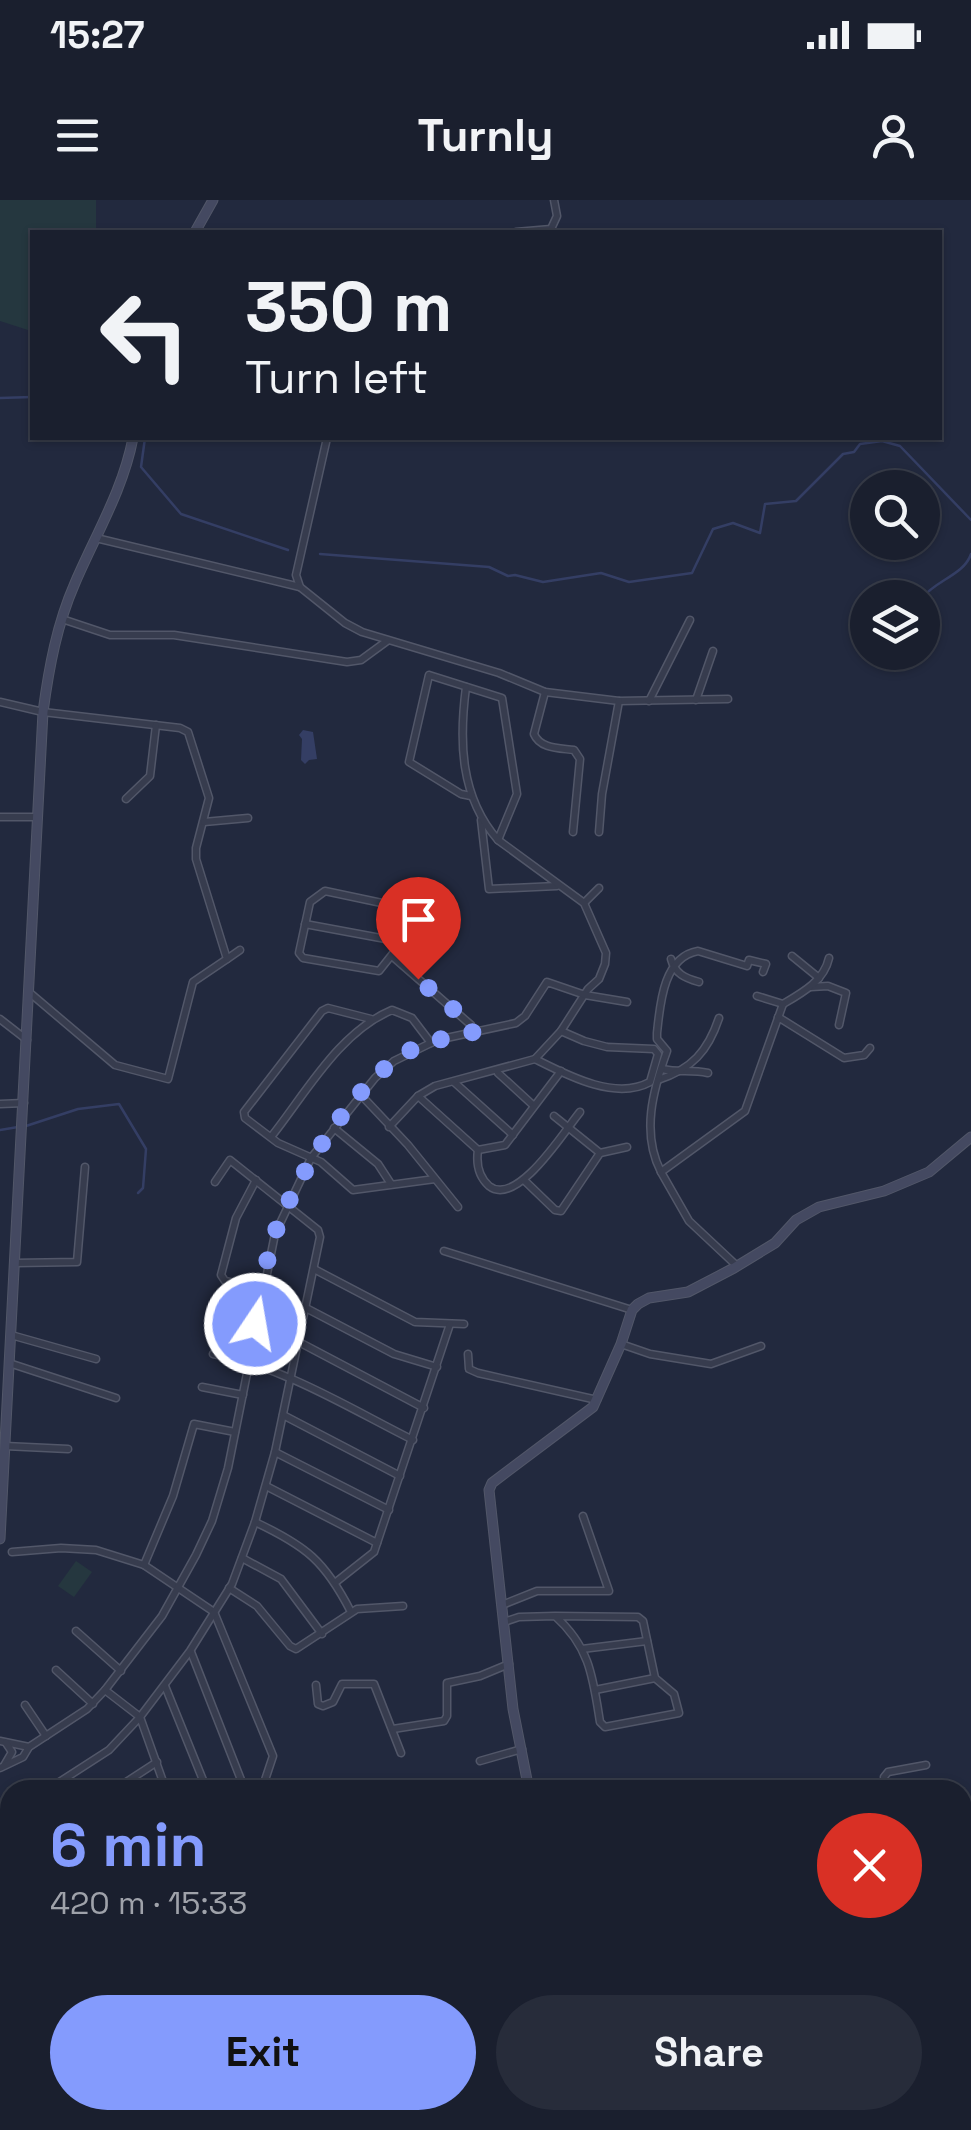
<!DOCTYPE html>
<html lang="en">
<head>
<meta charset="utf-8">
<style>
  body { margin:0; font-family:"Space Grotesk",sans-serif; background:#272c3a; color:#f1f3f6; height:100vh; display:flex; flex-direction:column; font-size:38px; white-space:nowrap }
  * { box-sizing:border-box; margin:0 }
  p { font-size:32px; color:#9fa2aa }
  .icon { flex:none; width:55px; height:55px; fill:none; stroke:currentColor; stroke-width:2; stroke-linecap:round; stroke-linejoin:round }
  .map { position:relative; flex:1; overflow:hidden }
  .side { position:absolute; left:0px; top:1580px; width:972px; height:350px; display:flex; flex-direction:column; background:#1a1f2e; border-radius:30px 30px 0 0; box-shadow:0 2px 8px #0004,0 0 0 2px #383d4a }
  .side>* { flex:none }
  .banner { position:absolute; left:30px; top:30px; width:912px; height:210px; border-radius:0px; box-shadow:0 2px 8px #0004,0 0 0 2px #383d4a; background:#1a1f2e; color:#f1f3f6; overflow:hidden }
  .tools { position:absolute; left:850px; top:270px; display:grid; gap:20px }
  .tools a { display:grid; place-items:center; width:90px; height:90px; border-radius:50%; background:#1a1f2e; box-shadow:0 2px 8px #0004,0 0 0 2px #383d4a; font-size:50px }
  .pin { position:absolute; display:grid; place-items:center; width:85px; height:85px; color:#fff; margin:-102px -42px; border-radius:50% 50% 50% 0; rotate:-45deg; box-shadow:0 0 10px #0007 }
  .pin .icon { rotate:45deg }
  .me { position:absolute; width:110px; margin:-55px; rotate:12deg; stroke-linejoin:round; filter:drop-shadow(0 0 8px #0008) }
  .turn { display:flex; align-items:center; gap:35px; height:210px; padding:0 50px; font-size:45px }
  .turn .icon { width:130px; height:130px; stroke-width:2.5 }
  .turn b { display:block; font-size:70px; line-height:85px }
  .round { display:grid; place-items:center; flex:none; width:105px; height:105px; border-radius:52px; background:#272c3a }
  .summary { display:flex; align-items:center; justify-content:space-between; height:170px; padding:0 50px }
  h1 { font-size:60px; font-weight:600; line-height:75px; color:#849bfd }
  .cta { display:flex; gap:20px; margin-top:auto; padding:20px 50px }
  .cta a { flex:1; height:115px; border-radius:60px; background:#849bfd; color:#111; font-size:40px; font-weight:600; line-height:115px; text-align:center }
  .cta a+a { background:#272c3a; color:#f1f3f6 }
  .status { display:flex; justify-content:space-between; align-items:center; height:70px; padding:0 50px; background:#1a1f2e; direction:ltr }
  .status svg { height:28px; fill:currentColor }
  header { display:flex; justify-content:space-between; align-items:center; height:130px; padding:0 50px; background:#1a1f2e; font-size:45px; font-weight:600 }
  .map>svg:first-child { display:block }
  .green { fill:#25373f }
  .water { fill:#343e64 }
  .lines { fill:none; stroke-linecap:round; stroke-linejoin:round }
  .stream { stroke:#343e64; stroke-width:2.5 }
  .street-casing { stroke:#525769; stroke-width:9 }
  .secondary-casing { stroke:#525769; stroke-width:11 }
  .street { stroke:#373c4e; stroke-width:6 }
  .secondary { stroke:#444961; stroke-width:9 }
  .route { stroke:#849bfd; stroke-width:18; stroke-dasharray:0 32.4 }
</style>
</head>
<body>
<div class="status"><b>15:27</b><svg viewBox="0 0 49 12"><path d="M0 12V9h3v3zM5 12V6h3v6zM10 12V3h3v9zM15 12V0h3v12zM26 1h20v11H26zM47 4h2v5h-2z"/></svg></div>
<header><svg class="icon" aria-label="menu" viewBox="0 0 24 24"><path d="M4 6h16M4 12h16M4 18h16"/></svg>Turnly<svg class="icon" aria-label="person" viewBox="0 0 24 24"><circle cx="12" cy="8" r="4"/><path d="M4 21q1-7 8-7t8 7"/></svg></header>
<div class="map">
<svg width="971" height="1930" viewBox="0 0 971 1930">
  <rect width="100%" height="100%" fill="#22293e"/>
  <g class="green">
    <path d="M0,0H96V32H32L31,131L0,121Z"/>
    <path d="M76,1361L92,1372L74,1397L58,1386Z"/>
  </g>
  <path class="water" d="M303,530L313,532L317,559L309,560L305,564L301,560L302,539L299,535Z"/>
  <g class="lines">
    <g class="stream">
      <path d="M0,198L32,197"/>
      <path d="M145,238L141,267L181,314L288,350"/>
      <path d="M320,354L489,367L508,376L515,375L543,382L601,373L629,382L692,373L713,329L733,323L760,333L765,304L796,301L843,254L854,252L860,244L882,241L900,246L971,320"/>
      <path d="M922,398C936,380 964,375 971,354"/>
      <path d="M26,926L78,909L119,904L146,949L143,988L138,993"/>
      <path d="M0,930L18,927"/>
    </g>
    <defs>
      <g id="street">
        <path d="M516,32L551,29L557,16L554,0"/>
        <path d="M327,238L296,375L300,387L345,423L362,432L499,473L545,492L619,501L728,499"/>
        <path d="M96,338L300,387"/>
        <path d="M62,419L110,435H174L347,462L361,460L387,441"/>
        <path d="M545,492L534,534C540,549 560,548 574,550L580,559L573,632"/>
        <path d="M696,500L713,451"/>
        <path d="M649,501L690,420"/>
        <path d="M0,502L43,512L180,528L188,532L209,598L196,648V659L227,759L193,782L168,879L115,865L30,793"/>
        <path d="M471,596L461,594L409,562L429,475L502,498L517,594L498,640"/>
        <path d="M126,599L150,576L156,525"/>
        <path d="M0,617H38"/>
        <path d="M481,620L489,689L557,686"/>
        <path d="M204,622L248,618"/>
        <path d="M599,632L602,594L619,501"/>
        <path d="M325,691L396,706L401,710L402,742L379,771L303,758L299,753L310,702Z"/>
        <path d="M584,703L599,688"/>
        <path d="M305,724L402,742"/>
        <path d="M392,756L471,825L473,832"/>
        <path d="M792,756L819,778"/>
        <path d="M227,759L240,750"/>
        <path d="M671,759C675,774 685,778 699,782"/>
        <path d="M811,787L828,786L846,793L839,825"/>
        <path d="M757,796L783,804C802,793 824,781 829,758"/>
        <path d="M778,817L844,858L864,855L870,848"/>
        <path d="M0,819L27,840"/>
        <path d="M371,819L328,808L322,811L244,912L245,918L278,943L321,962L353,990L435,979"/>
        <path d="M535,859C567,875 615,901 650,882L658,854L654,849L607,847L584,841L561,831"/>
        <path d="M662,869C679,873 691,869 708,873"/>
        <path d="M498,873L534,906"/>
        <path d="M658,880C692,869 708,851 719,818"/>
        <path d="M454,882L513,935"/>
        <path d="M361,895L408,945L458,1007"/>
        <path d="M418,896L478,950L505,945L561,871"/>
        <path d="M0,904L24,903"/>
        <path d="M554,916L600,953"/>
        <path d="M389,927L418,896L435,886L535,859L561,831L588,789L599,779L605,764L606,753L584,703L498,640C460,597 459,541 466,487"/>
        <path d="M334,928L378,964L391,984"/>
        <path d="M271,937C306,893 339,832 392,810L412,818L431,843"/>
        <path d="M478,950C476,964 478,976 489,986C517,1008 565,930 580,912"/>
        <path d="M661,972C641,933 653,890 667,851L657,839V833C660,805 663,757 698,751L747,766L749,760L766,764L763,772"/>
        <path d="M256,980L236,1018L221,1075L225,1081L263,1089"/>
        <path d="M525,981L555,1010L561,1011L600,953L627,947"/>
        <path d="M444,1051L632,1110"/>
        <path d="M15,1063L77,1062L85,967"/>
        <path d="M737,1066L689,1021L661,972L745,911L783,804"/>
        <path d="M314,1069L415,1122L464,1124"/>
        <path d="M304,1107L394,1154L437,1167"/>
        <path d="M221,1116L255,1124"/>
        <path d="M11,1135L96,1159"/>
        <path d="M297,1141L424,1208"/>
        <path d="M621,1144L650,1154L711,1164L761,1146"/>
        <path d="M213,1154C284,1167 349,1208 413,1240"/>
        <path d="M468,1154L469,1169L478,1173L597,1200"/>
        <path d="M9,1163L116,1198"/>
        <path d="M202,1187L243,1195"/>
        <path d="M283,1215L400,1276"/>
        <path d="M5,1246L68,1249"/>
        <path d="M275,1252L389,1310"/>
        <path d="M266,1286L377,1343"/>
        <path d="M255,1322C306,1346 325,1361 351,1412"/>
        <path d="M12,1352L61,1348L96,1350L144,1365L214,1412L273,1556L263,1586L256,1590"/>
        <path d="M242,1358L281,1379L322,1434"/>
        <path d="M144,1365L173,1296L194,1224L235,1232"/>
        <path d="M336,1382L374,1352L450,1124"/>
        <path d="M229,1388L257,1406L290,1446L296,1449L357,1409L403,1406"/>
        <path d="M502,1405L537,1391H609L583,1316"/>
        <path d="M504,1422L519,1417L555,1416C590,1447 593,1478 600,1522L605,1527L679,1513L674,1494L655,1478L643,1421L638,1417L555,1416"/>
        <path d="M76,1431L121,1471"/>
        <path d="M582,1449L647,1441"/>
        <path d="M191,1452L245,1590"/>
        <path d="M56,1470L93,1504"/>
        <path d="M316,1485L318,1504L323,1506L333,1502L342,1484H374L401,1553"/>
        <path d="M165,1486L207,1590"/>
        <path d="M105,1490L140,1517L166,1590"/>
        <path d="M595,1490L655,1478"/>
        <path d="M25,1505L46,1536"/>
        <path d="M393,1529L444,1521L447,1516V1483L480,1476L509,1464"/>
        <path d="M0,1541L29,1547"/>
        <path d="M480,1561L522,1549"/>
        <path d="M5,1564L12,1552L6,1543"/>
        <path d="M0,1568L23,1557L29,1547L87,1509L105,1490L162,1416L196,1355L212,1321L228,1268L275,1034L311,958L375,878L394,861L437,840L516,823L525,816L547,782L585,795L627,802"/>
        <path d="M47,1590L109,1550L140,1517L190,1451L232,1384L255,1322L275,1252L320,1037L318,1030L230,960L215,982"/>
        <path d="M114,1590L157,1562"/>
        <path d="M885,1590L884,1577L888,1572L926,1565"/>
        <path d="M0,1670L10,1669"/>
        <path d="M56,1920L60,1930"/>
      </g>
      <g id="secondary">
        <path d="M195,32L213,0"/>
        <path d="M0,1339L43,512C49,467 57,424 75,383C96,334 123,290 133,238"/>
        <path d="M529,1590L513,1509L489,1290L492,1283L593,1207L621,1144L632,1110L638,1104L649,1098L688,1092L734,1068L775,1043L796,1020L819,1007L884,991L929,972L971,937"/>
        <path d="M962,1678L971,1680"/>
        <path d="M0,1903L10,1893"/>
        <path d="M177,1920L181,1930"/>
      </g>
    </defs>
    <use href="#street" class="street-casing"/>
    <use href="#secondary" class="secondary-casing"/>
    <use href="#street" class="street"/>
    <use href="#secondary" class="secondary"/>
  </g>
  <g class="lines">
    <path class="route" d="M255,1124C262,1095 265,1061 275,1033C296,977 358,876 413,849C432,840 452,837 473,832L472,825L418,779"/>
  </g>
</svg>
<div class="tools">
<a><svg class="icon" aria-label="search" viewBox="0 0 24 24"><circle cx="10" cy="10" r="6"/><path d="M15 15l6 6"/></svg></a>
<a><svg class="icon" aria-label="layers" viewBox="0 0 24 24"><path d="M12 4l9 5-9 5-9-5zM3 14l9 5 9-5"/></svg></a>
</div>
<div class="pin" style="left:418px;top:779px;background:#d93025"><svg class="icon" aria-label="arrive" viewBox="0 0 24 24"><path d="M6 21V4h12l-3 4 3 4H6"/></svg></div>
<svg class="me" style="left:255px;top:1124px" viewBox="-20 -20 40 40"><circle r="17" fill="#849bfd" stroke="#fff" stroke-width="3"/><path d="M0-11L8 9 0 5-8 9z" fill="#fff"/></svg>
<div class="banner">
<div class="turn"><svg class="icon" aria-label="left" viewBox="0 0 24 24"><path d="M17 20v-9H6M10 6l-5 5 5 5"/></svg><div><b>350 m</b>Turn left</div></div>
</div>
<section class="side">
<div class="summary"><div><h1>6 min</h1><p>420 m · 15:33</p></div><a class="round" style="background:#d93025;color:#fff"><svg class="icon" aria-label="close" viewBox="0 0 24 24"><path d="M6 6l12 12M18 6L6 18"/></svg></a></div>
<div class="cta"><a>Exit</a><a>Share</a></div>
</section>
</div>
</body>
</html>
